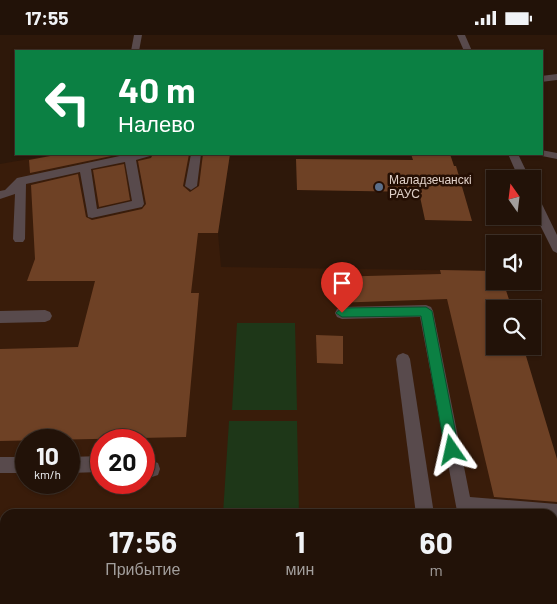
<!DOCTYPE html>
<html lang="ru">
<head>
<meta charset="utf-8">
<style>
  body { margin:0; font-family:Barlow,sans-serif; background:#2e2016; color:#f1f3f6; height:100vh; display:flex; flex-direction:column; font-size:19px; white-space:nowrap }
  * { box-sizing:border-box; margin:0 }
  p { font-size:16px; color:#a29e9c }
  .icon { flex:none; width:28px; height:28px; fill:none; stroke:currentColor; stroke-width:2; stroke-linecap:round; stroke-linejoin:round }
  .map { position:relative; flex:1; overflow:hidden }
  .sheet { position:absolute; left:0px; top:474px; width:558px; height:96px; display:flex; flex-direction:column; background:#221208; border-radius:15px 15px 0 0; box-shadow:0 1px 4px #0004,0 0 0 1px #3f3229 }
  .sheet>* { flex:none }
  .guide { position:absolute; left:15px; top:15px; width:528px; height:105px; border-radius:0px; box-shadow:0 1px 4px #0004,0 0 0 1px #3f3229; background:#0b8043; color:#fff; overflow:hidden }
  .needle { width:32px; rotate:346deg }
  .fabs { position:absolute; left:486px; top:135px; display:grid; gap:10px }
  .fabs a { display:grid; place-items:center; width:55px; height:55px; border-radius:0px; background:#221208; box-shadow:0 1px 4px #0004,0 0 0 1px #3f3229; font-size:25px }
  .speed { position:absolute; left:15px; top:394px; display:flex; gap:10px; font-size:25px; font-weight:700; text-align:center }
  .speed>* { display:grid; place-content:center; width:65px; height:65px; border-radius:50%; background:#221208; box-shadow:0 1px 4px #0004,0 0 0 1px #3f3229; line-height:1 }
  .speed small { font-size:12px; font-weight:400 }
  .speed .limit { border:8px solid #d22; background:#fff; color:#111 }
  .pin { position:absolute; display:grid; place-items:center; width:42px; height:42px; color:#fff; margin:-51px -21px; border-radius:50% 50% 50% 0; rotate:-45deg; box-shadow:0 0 5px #0007 }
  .pin .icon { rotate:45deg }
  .me { position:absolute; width:55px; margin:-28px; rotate:349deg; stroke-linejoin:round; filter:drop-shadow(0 0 4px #0008) }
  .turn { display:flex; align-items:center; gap:18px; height:105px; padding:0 20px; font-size:22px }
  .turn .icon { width:65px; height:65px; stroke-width:2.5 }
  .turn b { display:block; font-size:35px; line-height:42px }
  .eta { display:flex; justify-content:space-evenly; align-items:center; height:85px; text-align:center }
  .eta b { font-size:30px; font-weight:700; line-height:35px }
  .status { display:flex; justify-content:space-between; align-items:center; height:35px; padding:0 25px; background:#221208; direction:ltr }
  .status svg { height:14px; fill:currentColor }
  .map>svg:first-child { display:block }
  .built { fill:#391c0a; fill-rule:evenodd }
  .green { fill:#1e3718 }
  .building { fill:#6e4125 }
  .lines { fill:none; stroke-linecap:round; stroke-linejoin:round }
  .service { fill:#584a4c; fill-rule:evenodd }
  .minor { fill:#584a4c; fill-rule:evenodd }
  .route { fill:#0b8043; stroke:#07532c }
  .service-dot { fill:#5c6f8a; stroke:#240e03; stroke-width:2 }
  .labels { text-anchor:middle; stroke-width:5; stroke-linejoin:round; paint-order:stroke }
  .poi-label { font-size:12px; fill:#e0d0c8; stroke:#240e03; text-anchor:start }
</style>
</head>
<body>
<div class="status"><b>17:55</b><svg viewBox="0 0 49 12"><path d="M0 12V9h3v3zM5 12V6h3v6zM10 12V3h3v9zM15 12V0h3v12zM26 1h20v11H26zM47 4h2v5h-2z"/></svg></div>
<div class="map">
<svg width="557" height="569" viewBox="0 0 557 569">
  <rect width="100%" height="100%" fill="#2e180a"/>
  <path class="built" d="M57,119H230L218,198L221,232L495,236V246H503L512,274H495V311L557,424V569H0V129ZM26,405H69V448H26ZM101,405H144V448H101ZM5,479H552V565H5Z"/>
  <g class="green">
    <path d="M237,288H295L297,375H232Z"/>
    <path d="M229,386H297L299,479H223Z"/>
  </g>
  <g class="building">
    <path d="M61,119H121L30,138L29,125Z"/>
    <path d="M153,119H189L183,151L190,157L199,151L203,119H230L218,198H198L191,258H199L186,402L0,406V314L78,312L95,246H27L35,224L31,150L78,139L86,182L92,185L142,174L146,169L138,126L151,123Z"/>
    <path d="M411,119H450L454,131H456L472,186L425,185L419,157L297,155L296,124L413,125Z"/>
    <path d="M124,129L130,165L99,172L93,135Z"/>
    <path d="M440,235L495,236V246H503L512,274H495V311H523L557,424V467L494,462L447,264L333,268L330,242L441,239Z"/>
    <path d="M316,300L343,301V329L317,328Z"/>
  </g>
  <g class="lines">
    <g class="service">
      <path d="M134,0H142L139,16H131Z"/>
      <path d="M557,39V45L541,47V41Z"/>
      <path d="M541,115L557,118V124L537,120L536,119H541Z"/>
      <path d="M129,119H151L150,121L136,125L144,169L142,172L92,183L88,182L80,137L26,149L25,204L23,207H15L13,204L15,159L0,164V156L5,155L17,143ZM125,127L132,166L97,174L91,134Z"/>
      <path d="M191,119H201L197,151L191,155L185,151Z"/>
      <path d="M426,270L431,272L433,276L470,462L557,469V487L552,486V479H464L457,476L420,282L342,284L337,282L335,278L337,274L342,272Z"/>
      <path d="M45,275L50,277L52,281L50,285L45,287L0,288V276Z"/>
      <path d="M403,318L408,320L410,324L434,479H416L396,324L398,320Z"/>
      <path d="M101,421V437L69,438V422Z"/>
      <rect x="0" y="422" width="26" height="16"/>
      <path d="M144,423L158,428L160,434L158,440L152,442L144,439Z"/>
      <rect x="552" y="507" width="5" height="18"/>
    </g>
    <g class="minor">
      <path d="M457,0H465L472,16H464Z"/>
      <path d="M508,119H518L530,144H519Z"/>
      <path d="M532,157L538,161L557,200V218L553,216L532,174Z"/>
    </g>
  </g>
  <path class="route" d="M426,272L432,276L459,415L457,419L452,421L447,419L445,415L421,281L342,282L336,278L342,273Z"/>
  <circle class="service-dot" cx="379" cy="152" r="5"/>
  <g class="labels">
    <g class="poi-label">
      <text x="389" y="149">Маладзечанскі<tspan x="389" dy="14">РАУС</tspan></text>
    </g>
  </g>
</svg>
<div class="fabs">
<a><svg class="needle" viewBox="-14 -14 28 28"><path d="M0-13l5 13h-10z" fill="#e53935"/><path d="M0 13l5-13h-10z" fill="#a29e9c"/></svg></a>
<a><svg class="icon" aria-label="sound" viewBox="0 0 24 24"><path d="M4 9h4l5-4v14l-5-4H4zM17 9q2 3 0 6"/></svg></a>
<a><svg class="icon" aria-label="search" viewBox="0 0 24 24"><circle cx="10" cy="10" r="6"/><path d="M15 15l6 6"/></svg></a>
</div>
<div class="speed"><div>10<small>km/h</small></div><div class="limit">20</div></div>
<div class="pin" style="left:342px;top:278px;background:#d93025"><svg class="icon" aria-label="arrive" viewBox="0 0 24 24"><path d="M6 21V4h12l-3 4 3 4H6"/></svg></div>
<svg class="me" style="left:452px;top:415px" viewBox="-20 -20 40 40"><path d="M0-17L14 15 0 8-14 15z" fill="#0b8043" stroke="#fff" stroke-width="4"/></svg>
<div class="guide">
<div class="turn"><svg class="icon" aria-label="left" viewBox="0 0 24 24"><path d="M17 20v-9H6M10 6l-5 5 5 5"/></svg><div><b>40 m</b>Налево</div></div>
</div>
<section class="sheet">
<div class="eta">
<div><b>17:56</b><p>Прибытие</p></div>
<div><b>1</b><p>мин</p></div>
<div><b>60</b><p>m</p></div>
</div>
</section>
</div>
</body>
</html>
